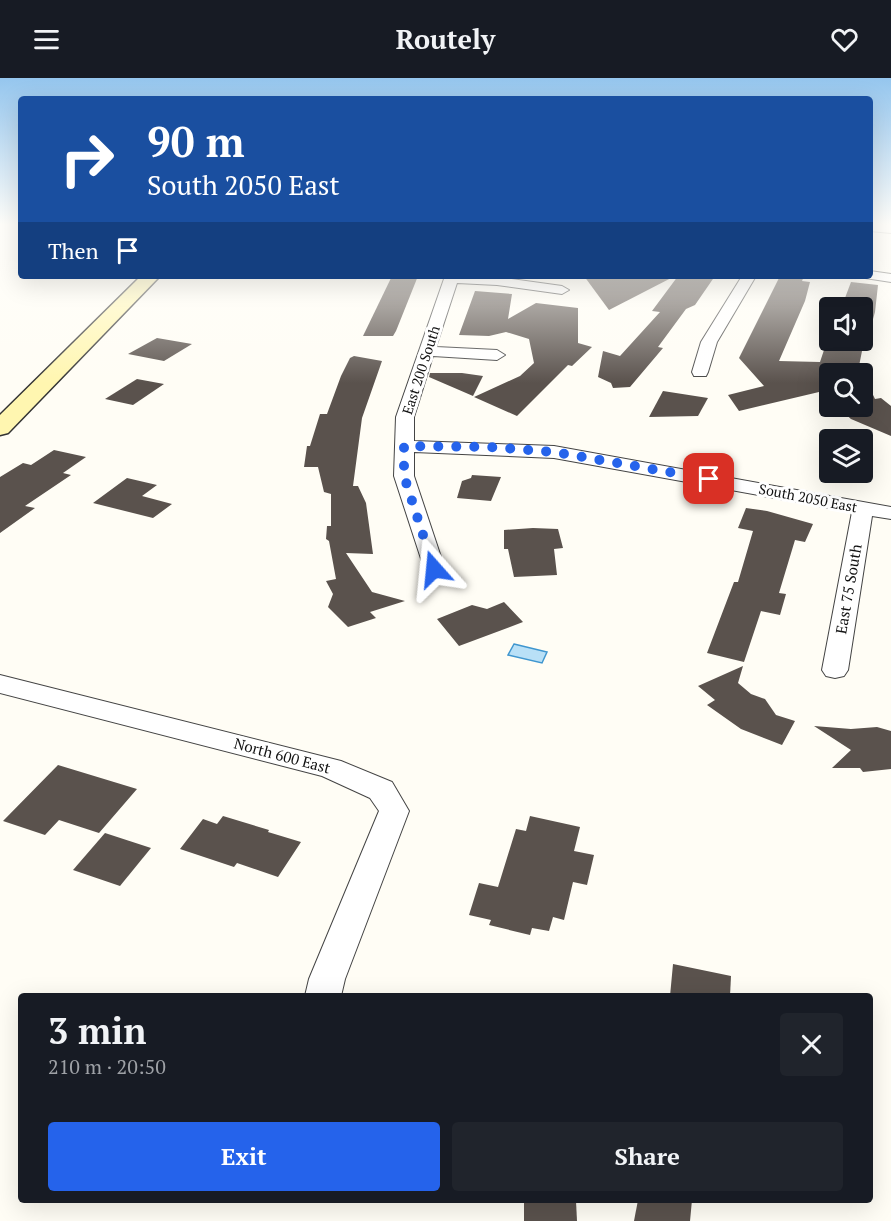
<!DOCTYPE html>
<html lang="en">
<head>
<meta charset="utf-8">
<style>
  body { margin:0; font-family:"PT Serif",serif; background:#20242c; color:#f1f3f6; height:100vh; display:flex; flex-direction:column; font-size:22px; white-space:nowrap }
  * { box-sizing:border-box; margin:0 }
  p { font-size:20px; color:#9ea1a6 }
  .icon { flex:none; width:33px; height:33px; fill:none; stroke:currentColor; stroke-width:2; stroke-linecap:round; stroke-linejoin:round }
  .map { position:relative; flex:1; overflow:hidden }
  .panel { position:absolute; left:18px; top:915px; width:855px; height:210px; display:flex; flex-direction:column; background:#171b24; border-radius:6px; box-shadow:0 6px 24px #0002 }
  .panel>* { flex:none }
  .top-card { position:absolute; left:18px; top:18px; width:855px; height:183px; border-radius:6px; box-shadow:0 6px 24px #0002; background:#1a4fa0; color:#fff; overflow:hidden }
  .controls { position:absolute; left:819px; top:219px; display:grid; gap:12px }
  .controls a { display:grid; place-items:center; width:54px; height:54px; border-radius:6px; background:#171b24; box-shadow:0 6px 24px #0002; font-size:30px }
  .pin { position:absolute; display:grid; place-items:center; width:51px; height:51px; color:#fff; margin:-26px; border-radius:12px; box-shadow:0 3px 9px #0006 }
  .me { position:absolute; width:66px; margin:-33px; rotate:342deg; stroke-linejoin:round; filter:drop-shadow(0 0 4px #0008) }
  .turn { display:flex; align-items:center; gap:21px; height:126px; padding:0 30px; font-size:27px }
  .turn .icon { width:78px; height:78px; stroke-width:2.5 }
  .turn b { display:block; font-size:42px; line-height:51px }
  .then { display:flex; align-items:center; height:57px; padding:0 30px; background:#0003; gap:12px; font-size:22px }
  .round { display:grid; place-items:center; flex:none; width:63px; height:63px; border-radius:6px; background:#20242c }
  .overview { display:flex; align-items:center; justify-content:space-between; height:102px; padding:0 30px }
  h1 { font-size:36px; font-weight:700; line-height:45px }
  .cta { display:flex; gap:12px; margin-top:auto; padding:12px 30px }
  .cta a { flex:1; height:69px; border-radius:6px; background:#2563eb; color:#fff; font-size:24px; font-weight:700; line-height:69px; text-align:center }
  .cta a+a { background:#20242c; color:#f1f3f6 }
  header { display:flex; justify-content:space-between; align-items:center; height:78px; padding:0 30px; background:#171b24; font-size:27px; font-weight:700 }
  .map>svg:first-child { display:block }
  .water { fill:#b9e0f7; stroke:#3f96cf; stroke-width:1.5 }
  .building { fill:#5a524d }
  .lines { fill:none; stroke-linecap:round; stroke-linejoin:round }
  .street-casing { stroke:#444; stroke-width:2 }
  .secondary-casing { stroke:#333; stroke-width:3 }
  .street { fill:#fff; fill-rule:evenodd }
  .secondary { fill:#fff6b0; fill-rule:evenodd }
  .route { stroke:#2563eb; stroke-width:10; stroke-dasharray:0 18 }
  .labels { text-anchor:middle; stroke-width:6; stroke-linejoin:round; paint-order:stroke }
  .far-street-label { font-size:14px; fill:#111; stroke:#fff }
  .street-label { font-size:15px; fill:#111; stroke:#fff }
</style>
</head>
<body>
<header><svg class="icon" aria-label="menu" viewBox="0 0 24 24"><path d="M4 6h16M4 12h16M4 18h16"/></svg>Routely<svg class="icon" aria-label="heart" viewBox="0 0 24 24"><path d="M12 20l-8-8c-3-5 5-10 8-4 3-6 11-1 8 4z"/></svg></header>
<div class="map">
<svg width="891" height="1143" viewBox="0 0 891 1143">
  <rect width="100%" height="100%" fill="#fffdf5"/>
  <path class="water" d="M514,566L547,574L542,585L508,577Z"/>
  <g class="building">
    <path d="M392,198H418L396,253L393,258H363Z"/>
    <path d="M584,198H675L609,232Z"/>
    <path d="M678,198H715L695,227L686,231L658,269L663,270L630,309L613,310L611,305L598,299L603,273L620,278L660,234L652,233Z"/>
    <path d="M780,198H804L802,203L810,204L805,223L779,283L820,284L830,254V262H862V230H837L842,228L851,204L878,207L875,234L868,259L865,258L859,288L875,321L881,320L891,328V358L851,341L836,328H862V296H830V323L819,314L739,333L728,317L764,308L739,280Z"/>
    <path d="M475,213L512,216L508,241L536,225L578,230V265L592,269L572,288L568,287L517,338L474,319L520,298L534,285L529,261L506,254L489,258L459,257Z"/>
    <path d="M157,260L192,266L164,283L128,276Z"/>
    <path d="M354,278L382,283L362,340L353,408H358L366,425L373,476L346,475L372,514L405,523L370,534L376,540L348,549L328,529L333,516L326,503L336,501L329,463L326,461L327,448H331V416L324,414L318,389H304L307,368H310L320,336H327L341,298L350,280Z"/>
    <path d="M430,295H462L483,298L473,318L429,299Z"/>
    <path d="M137,301L164,306L133,327L105,321Z"/>
    <path d="M663,313L708,320L698,338L649,339Z"/>
    <path d="M54,372L86,379L63,395L71,397L25,428L35,430L0,455V399L23,385L31,387Z"/>
    <path d="M472,397L501,399L491,423L457,420L462,403L471,400Z"/>
    <path d="M127,400L157,407L142,418L172,426L153,440L93,425Z"/>
    <path d="M746,430L767,433L813,446L805,464L795,462L779,515L786,516L780,537L761,533L744,584L707,575L734,504H738L753,453L738,450Z"/>
    <path d="M533,450L558,451L563,470L554,471L557,497L514,499L508,471H504V452Z"/>
    <path d="M504,524L523,544L459,568L437,541L472,527L487,531Z"/>
    <path d="M743,588L738,605L751,616L765,621L776,637L795,643L782,667L741,651L707,627L715,622L698,608Z"/>
    <path d="M814,648L851,651L877,649L891,653V691L863,694L860,690H832L851,672Z"/>
    <path d="M58,687L137,711L99,755L59,742L45,757L3,743Z"/>
    <path d="M223,738L269,752L268,754L301,764L278,799L237,785L234,789L180,771L203,741L217,746Z"/>
    <path d="M530,738L580,749L574,773L594,777L587,807L573,804L564,842L553,839L549,853L532,850L530,857L489,847L491,842L469,837L479,805L498,809L516,751L526,753Z"/>
    <path d="M105,755L151,770L120,808L73,792Z"/>
    <path d="M673,886L731,898L730,918H670Z"/>
    <path d="M524,1122L576,1123L577,1143H524Z"/>
    <path d="M638,1122H692L690,1143H634Z"/>
  </g>
  <g class="lines">
    <defs>
      <g id="street">
        <path d="M870,145L891,147V155L870,153Z"/>
        <path d="M870,193L891,196V204L865,200L864,198H870Z"/>
        <path d="M445,198L497,199L562,208L569,212L562,216L497,207L457,205L436,269L497,272L505,277L497,282L433,278L414,339V363L554,368L891,429V441L872,438L848,592L844,598L835,600L826,598L822,592L852,434L554,380L414,374V398L445,491L442,496H426L394,398L396,339Z"/>
        <path d="M742,198H756L717,264L708,294L706,298H694L692,294L701,264Z"/>
        <path d="M0,597L341,683L392,704L409,733L345,901L341,918H305L309,901L379,733L370,720L322,698L0,615Z"/>
      </g>
      <path id="secondary" d="M141,198H160L8,355L0,357V337Z"/>
    </defs>
    <use href="#street" class="street-casing"/>
    <use href="#secondary" class="secondary-casing"/>
    <use href="#street" class="street"/>
    <use href="#secondary" class="secondary"/>
  </g>
  <linearGradient id="sky" x2="0" y2="1"><stop stop-color="#95c6ee"/><stop offset="0.48" stop-color="#fffefa"/><stop offset="1" stop-color="#fffefa" stop-opacity="0"/></linearGradient>
  <rect width="891" height="305" fill="url(#sky)"/>
  <g class="lines">
    <path class="route" d="M434,491L404,398V368L490,369L554,374L709,401"/>
  </g>
  <g class="labels">
    <g class="far-street-label">
      <text transform="translate(421 292) rotate(-72)" y="5">East 200 South</text>
      <text transform="translate(808 420) rotate(11)" y="5">South 2050 East</text>
    </g>
    <g class="street-label">
      <text transform="translate(849 511) rotate(-80)" y="5">East 75 South</text>
      <text transform="translate(282 678) rotate(15)" y="5">North 600 East</text>
    </g>
  </g>
</svg>
<div class="controls">
<a><svg class="icon" aria-label="sound" viewBox="0 0 24 24"><path d="M4 9h4l5-4v14l-5-4H4zM17 9q2 3 0 6"/></svg></a>
<a><svg class="icon" aria-label="search" viewBox="0 0 24 24"><circle cx="10" cy="10" r="6"/><path d="M15 15l6 6"/></svg></a>
<a><svg class="icon" aria-label="layers" viewBox="0 0 24 24"><path d="M12 4l9 5-9 5-9-5zM3 14l9 5 9-5"/></svg></a>
</div>
<div class="pin" style="left:709px;top:401px;background:#d93025"><svg class="icon" aria-label="arrive" viewBox="0 0 24 24"><path d="M6 21V4h12l-3 4 3 4H6"/></svg></div>
<svg class="me" style="left:434px;top:491px" viewBox="-20 -20 40 40"><path d="M0-17L14 15 0 8-14 15z" fill="#2563eb" stroke="#fff" stroke-width="4"/></svg>
<div class="top-card">
<div class="turn"><svg class="icon" aria-label="right" viewBox="0 0 24 24"><path d="M7 20v-9h11M14 6l5 5-5 5"/></svg><div><b>90 m</b>South 2050 East</div></div>
<div class="then">Then<svg class="icon" aria-label="arrive" viewBox="0 0 24 24"><path d="M6 21V4h12l-3 4 3 4H6"/></svg></div>
</div>
<section class="panel">
<div class="overview"><div><h1>3 min</h1><p>210 m · 20:50</p></div><a class="round"><svg class="icon" aria-label="close" viewBox="0 0 24 24"><path d="M6 6l12 12M18 6L6 18"/></svg></a></div>
<div class="cta"><a>Exit</a><a>Share</a></div>
</section>
</div>
</body>
</html>
